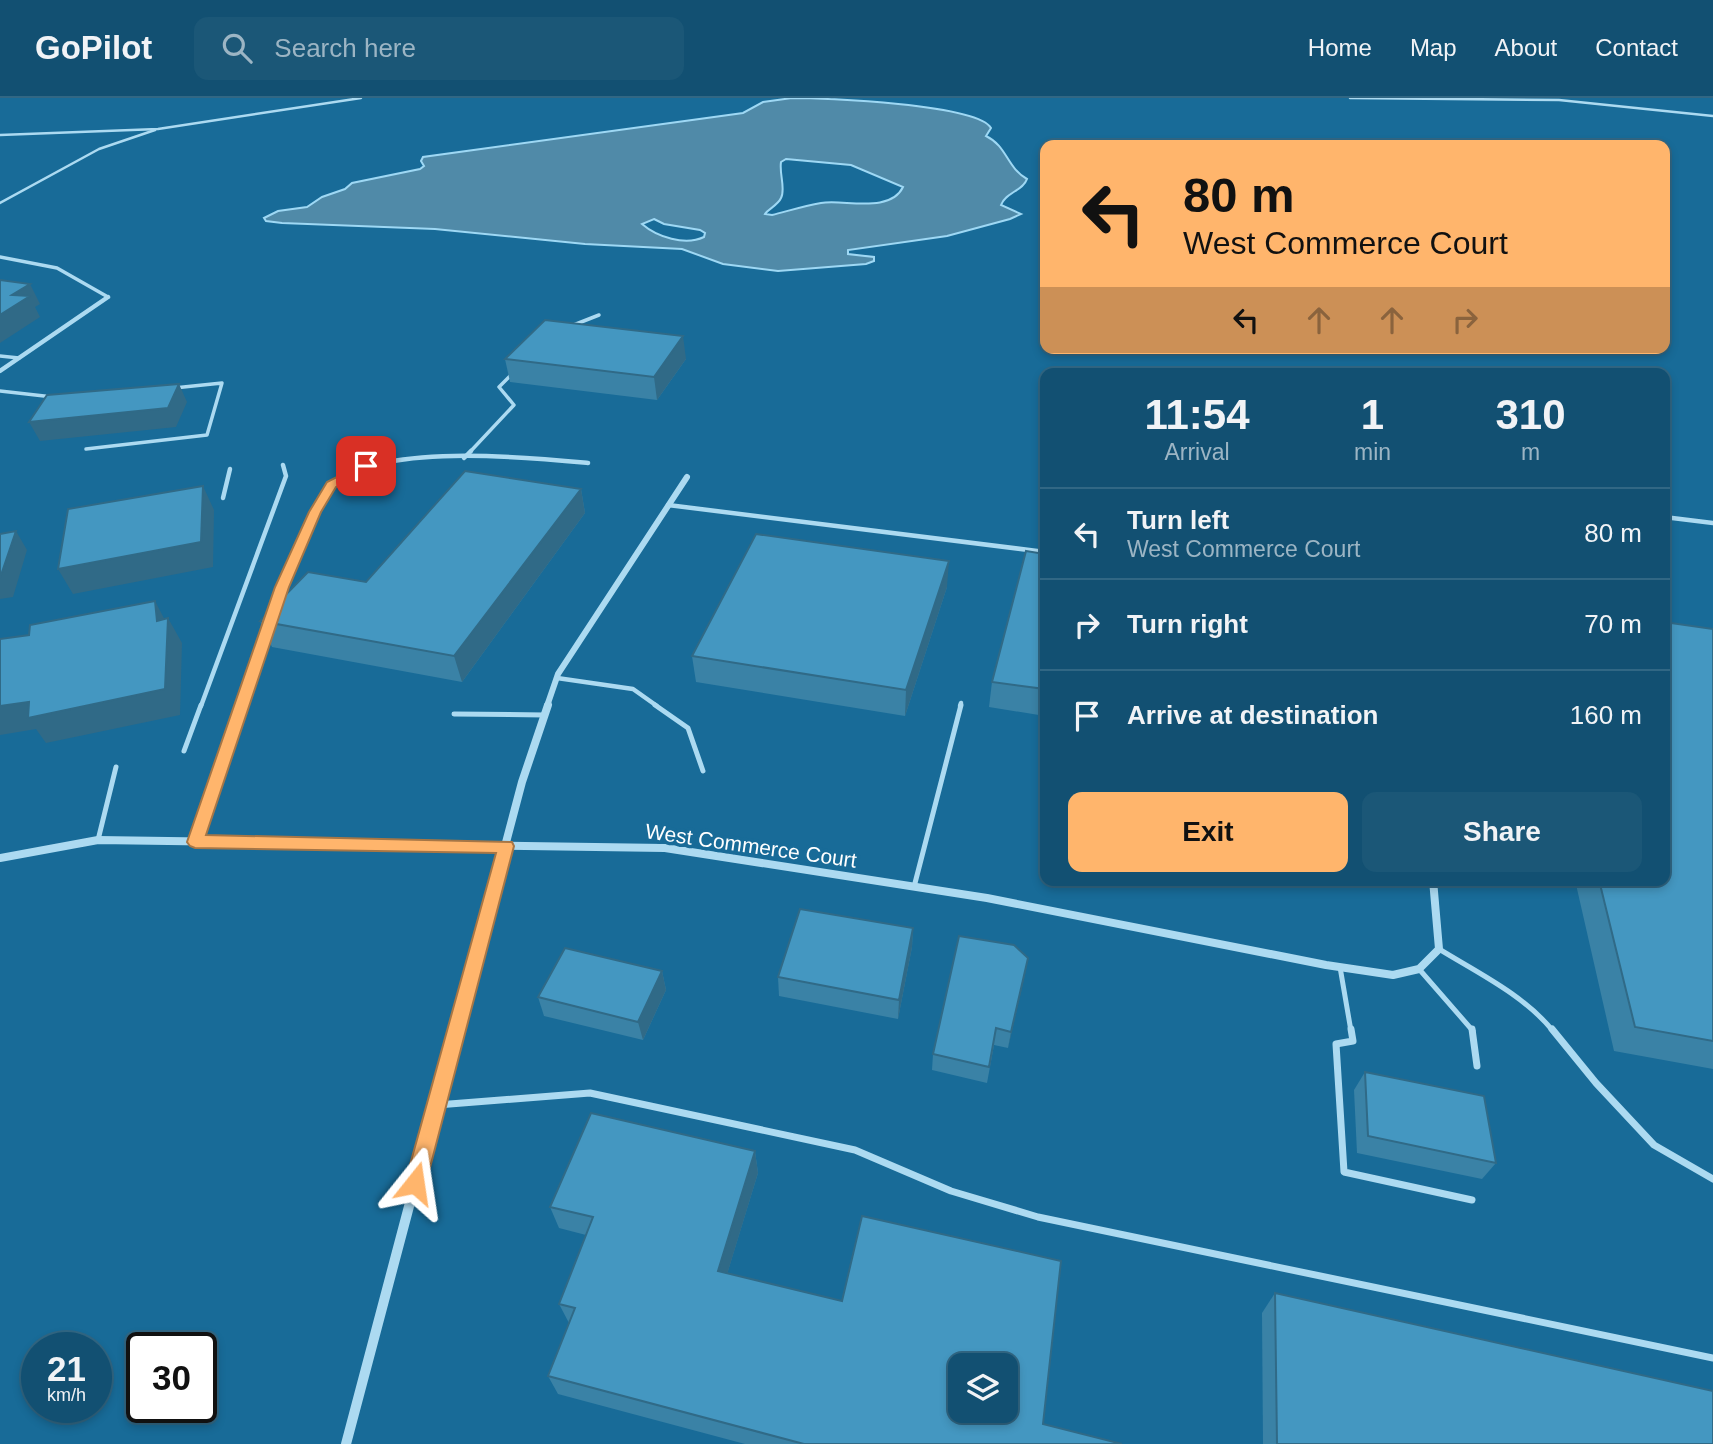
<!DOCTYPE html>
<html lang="en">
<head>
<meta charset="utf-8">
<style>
  body { margin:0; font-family:Helvetica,sans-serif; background:#1b5777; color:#f1f3f6; height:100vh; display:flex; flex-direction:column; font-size:26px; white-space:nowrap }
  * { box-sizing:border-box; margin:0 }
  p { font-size:23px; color:#9cb5c4 }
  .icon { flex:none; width:38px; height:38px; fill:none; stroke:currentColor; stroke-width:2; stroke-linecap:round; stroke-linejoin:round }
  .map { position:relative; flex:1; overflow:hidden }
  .side { position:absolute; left:1040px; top:270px; width:630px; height:518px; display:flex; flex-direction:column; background:#125072; border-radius:14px; box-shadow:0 4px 10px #0003,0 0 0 2px #316784 }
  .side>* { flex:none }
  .banner { position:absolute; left:1040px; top:42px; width:630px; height:214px; border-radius:14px; box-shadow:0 4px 10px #0003,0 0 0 2px #316784; background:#ffb56c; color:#111; overflow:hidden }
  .tools { position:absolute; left:948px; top:1255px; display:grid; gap:14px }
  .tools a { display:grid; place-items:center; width:70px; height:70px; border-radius:14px; background:#125072; box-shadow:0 4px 10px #0003,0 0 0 2px #316784; font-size:35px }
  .speed { position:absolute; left:21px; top:1234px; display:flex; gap:14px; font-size:35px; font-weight:700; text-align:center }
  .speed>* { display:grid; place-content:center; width:91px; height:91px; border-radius:50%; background:#125072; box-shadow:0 4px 10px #0003,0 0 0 2px #316784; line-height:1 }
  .speed small { font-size:18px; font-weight:400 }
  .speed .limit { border:4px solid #111; border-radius:10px; background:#fff; color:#111 }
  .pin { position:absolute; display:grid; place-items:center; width:60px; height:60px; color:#fff; margin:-30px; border-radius:14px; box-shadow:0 4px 10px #0006 }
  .me { position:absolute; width:77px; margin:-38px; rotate:15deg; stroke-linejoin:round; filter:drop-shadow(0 0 5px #0008) }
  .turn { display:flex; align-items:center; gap:24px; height:147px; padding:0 28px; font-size:32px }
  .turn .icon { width:91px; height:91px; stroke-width:2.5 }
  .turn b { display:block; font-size:49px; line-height:60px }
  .lanes { display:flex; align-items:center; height:66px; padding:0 28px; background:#0003; justify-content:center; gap:35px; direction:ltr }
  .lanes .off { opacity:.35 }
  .eta { display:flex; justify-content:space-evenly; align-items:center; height:119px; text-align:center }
  .eta b { font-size:42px; font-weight:600; line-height:49px }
  .cta { display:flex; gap:14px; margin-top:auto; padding:14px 28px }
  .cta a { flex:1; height:80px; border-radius:14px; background:#ffb56c; color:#111; font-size:28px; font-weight:600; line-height:80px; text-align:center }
  .cta a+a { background:#1b5777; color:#f1f3f6 }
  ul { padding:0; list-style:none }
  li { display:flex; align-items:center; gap:21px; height:91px; padding:0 28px; border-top:2px solid #316784 }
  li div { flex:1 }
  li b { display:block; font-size:26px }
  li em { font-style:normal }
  header { display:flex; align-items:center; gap:42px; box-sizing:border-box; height:98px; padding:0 35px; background:#125072; border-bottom:2px solid #316784 }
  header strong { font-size:33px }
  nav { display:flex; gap:38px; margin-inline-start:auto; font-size:24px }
  .search { width:490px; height:63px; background:#1b5777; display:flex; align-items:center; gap:18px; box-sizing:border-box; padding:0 24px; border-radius:14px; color:#9cb5c4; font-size:26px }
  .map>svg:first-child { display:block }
  .water { fill:#508aa8; stroke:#9ed8f4; stroke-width:2; fill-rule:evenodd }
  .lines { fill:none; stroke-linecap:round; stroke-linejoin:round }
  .service-far4 { stroke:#acdaf1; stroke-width:2.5 }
  .service-far3 { stroke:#acdaf1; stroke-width:3.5 }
  .service-far2 { stroke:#acdaf1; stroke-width:4.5 }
  .service-far1 { stroke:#acdaf1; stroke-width:5 }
  .service { stroke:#acdaf1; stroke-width:7 }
  .minor-far3 { stroke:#acdaf1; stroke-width:4.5 }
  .minor-far2 { stroke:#acdaf1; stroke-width:6 }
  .minor-far1 { stroke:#acdaf1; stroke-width:8 }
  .minor { stroke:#acdaf1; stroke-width:10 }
  .wall { fill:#3a82a6 }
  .shaded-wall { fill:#306a87 }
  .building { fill:#4497c1; stroke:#306a87; stroke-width:2; fill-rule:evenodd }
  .route { fill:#ffb56c; stroke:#a67646; stroke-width:2 }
  .labels { text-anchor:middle; stroke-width:7; stroke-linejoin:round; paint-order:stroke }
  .street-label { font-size:21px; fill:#fff; stroke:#186b98 }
</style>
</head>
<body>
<header>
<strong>GoPilot</strong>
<div class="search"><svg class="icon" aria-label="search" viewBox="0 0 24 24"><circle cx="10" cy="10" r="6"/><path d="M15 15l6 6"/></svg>Search here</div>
<nav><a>Home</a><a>Map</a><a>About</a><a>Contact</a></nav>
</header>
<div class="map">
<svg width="1713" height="1346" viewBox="0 0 1713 1346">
  <rect width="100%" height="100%" fill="#186b98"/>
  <path class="water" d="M792,0C824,0 977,6 991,30L986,38C1007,48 1007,70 1027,81C1023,93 1006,94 1001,107L1021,116L1010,121L947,138L848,152V156L874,159V163L866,166L778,173L723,166L682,151L585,146L435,131L282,125L266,123L264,120L278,113L307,109L322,99L345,91L352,85L420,71L424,68L421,63L423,59L743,15L763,4ZM786,61L851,67L903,89C890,116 844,101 821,105C804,108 788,113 772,117L765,116C767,112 778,107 781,100C786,91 779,76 781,64ZM654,121L664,126L700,132L705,135L704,139C685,148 657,139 642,126Z"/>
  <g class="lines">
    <g class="service-far4">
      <path d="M1350,0L1559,2L1713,18"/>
      <path d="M0,37L158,31L361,0"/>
      <path d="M0,105L99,51L155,32"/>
    </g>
    <g class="service-far3">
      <path d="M0,159L57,170L108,199"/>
      <path d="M571,228L599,217"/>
      <path d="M0,258L19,260"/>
      <path d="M0,293L53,299"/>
      <path d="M86,351L207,337L222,285L174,290"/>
      <path d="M469,355L514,307L499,289L512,276"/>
    </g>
    <g class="service-far2">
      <path d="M464,360L471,353"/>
      <path d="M223,400L230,371"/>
      <path d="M668,407L1045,454"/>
      <path d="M1664,419L1713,425"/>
      <path d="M274,511C285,480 308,406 332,386C382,345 525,359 588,365"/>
      <path d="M557,580L633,591L657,608"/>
      <path d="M201,608L286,378L283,367"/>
      <path d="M242,608L268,530"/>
      <path d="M960,608L961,605"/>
    </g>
    <g class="service-far1">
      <path d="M655,607L688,630L703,673"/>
      <path d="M454,616L545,617"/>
      <path d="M184,653L201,607"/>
      <path d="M98,742L116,669"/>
      <path d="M196,743L242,607"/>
      <path d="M914,789L961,607"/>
      <path d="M1439,851C1478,875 1524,897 1553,933"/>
      <path d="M1340,869L1351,933"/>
      <path d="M1419,871L1473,933"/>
    </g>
    <g class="service">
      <path d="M1351,931L1353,943L1336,946L1344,1074L1472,1102"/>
      <path d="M1472,931L1477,968"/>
      <path d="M1552,931L1596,985L1654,1047L1713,1081"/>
      <path d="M437,1007L590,995L855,1052L951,1093L1038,1119L1713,1260"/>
    </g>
    <path class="minor-far3" d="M0,273L108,199"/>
    <path class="minor-far2" d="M547,608L558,576L687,379"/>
    <g class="minor-far1">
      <path d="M0,760L98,742L665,750L987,800L1326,867L1393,877L1419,871L1439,851L1433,782"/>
      <path d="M456,933L522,684L548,607"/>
    </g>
    <path class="minor" d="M346,1346L456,931"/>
  </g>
  <g class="wall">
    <path d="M505,261H686L657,302L510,284Z"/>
    <path d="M581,391L585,415L462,584L272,549L260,523L366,484Z"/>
    <path d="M1045,456V618L989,609L992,584Z"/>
    <path d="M947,489L905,618L696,584L692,558Z"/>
    <path d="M1713,531V971L1614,953L1575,782H1664Z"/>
    <path d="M913,830L912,849L898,921L779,898L778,879Z"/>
    <path d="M1028,860L1008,950L994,947L987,985L932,972L933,956Z"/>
    <path d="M662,873L666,892L643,942L544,918L538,899Z"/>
    <path d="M1365,974L1496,1065L1482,1081L1357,1055L1354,992Z"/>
    <path d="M755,1053L758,1075L727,1176L1043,1326L1122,1346H745L558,1296L548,1278L569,1225L559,1206L586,1137L559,1130L550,1109Z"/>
    <path d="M1275,1195L1713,1346H1263L1262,1215Z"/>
  </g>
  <g class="shaded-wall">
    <path d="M30,186L40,206L35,209L40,219L0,245V217L12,197Z"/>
    <path d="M683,238L686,261L657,302L654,279Z"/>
    <path d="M179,286L187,304L176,329L40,343L29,324Z"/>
    <path d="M203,388L214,412L213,469L73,496L58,471Z"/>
    <path d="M581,391L585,415L462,584L454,558Z"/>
    <path d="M16,433L27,452L13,499L0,501V480Z"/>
    <path d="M949,463L947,489L905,618L906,592Z"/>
    <path d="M155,503L168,528V520L182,545L180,617L46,645L36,631L0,637V608Z"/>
    <path d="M913,830L912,849L898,921L899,902Z"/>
    <path d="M1028,860L1025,877L1008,950L1011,934Z"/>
    <path d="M662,873L666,892L643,942L638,924Z"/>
    <path d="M755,1053L758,1075L722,1193L718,1173Z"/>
  </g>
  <g class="building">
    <path d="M0,182L30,186L12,197L30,198L0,217Z"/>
    <path d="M545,222L683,238L654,279L505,261Z"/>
    <path d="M179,286L168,310L29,324L47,297Z"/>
    <path d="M465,373L581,391L454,558L260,523L308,474L366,484Z"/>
    <path d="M203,388L201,444L58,471L68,411Z"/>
    <path d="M16,433L0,480V436Z"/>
    <path d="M756,436L949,463L906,592L692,558Z"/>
    <path d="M1026,453L1045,456V591L992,584Z"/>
    <path d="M155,503L157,523L168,520L165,591L28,620L29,604L0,608V541L29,537L30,527Z"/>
    <path d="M1664,524L1713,531V943L1635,929L1599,782H1664Z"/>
    <path d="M800,811L913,830L899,902L778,879Z"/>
    <path d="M959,838L1014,847L1028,860L1011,934L996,930L989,969L933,956Z"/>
    <path d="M565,850L662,873L638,924L538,899Z"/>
    <path d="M1365,974L1484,998L1496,1065L1368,1038Z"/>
    <path d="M591,1015L755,1053L718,1173L842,1203L862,1118L1061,1163L1043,1326L1122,1346H804L548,1278L575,1210L559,1206L593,1119L550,1109ZM961,1267H1006V1312H961Z"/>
    <path d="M1275,1195L1713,1293V1346H1277Z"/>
  </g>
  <path class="route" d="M366,364L371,365V370L336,389L321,414L289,489L206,737L512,744L514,748L426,1085L423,1092L415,1095L408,1092L405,1085L496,755L195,750L190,748L187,744L275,489L309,414L327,384Z"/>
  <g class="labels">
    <g class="street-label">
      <text transform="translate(751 748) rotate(8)" y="7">West Commerce Court</text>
    </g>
  </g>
</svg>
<div class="tools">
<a><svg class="icon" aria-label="layers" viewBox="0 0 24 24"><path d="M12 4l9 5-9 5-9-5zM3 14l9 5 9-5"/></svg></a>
</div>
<div class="speed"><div>21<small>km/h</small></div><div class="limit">30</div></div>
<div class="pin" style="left:366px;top:368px;background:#d93025"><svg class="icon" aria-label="arrive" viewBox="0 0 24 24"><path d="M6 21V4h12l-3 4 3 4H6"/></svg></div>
<svg class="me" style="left:415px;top:1085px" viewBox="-20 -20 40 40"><path d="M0-17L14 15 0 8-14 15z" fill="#ffb56c" stroke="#fff" stroke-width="4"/></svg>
<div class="banner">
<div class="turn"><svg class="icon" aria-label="left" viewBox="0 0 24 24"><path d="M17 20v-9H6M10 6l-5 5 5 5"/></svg><div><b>80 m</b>West Commerce Court</div></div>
<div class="lanes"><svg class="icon" aria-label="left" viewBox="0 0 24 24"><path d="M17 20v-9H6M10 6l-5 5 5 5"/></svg><svg class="icon off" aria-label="ahead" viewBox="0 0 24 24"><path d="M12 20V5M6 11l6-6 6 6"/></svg><svg class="icon off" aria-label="ahead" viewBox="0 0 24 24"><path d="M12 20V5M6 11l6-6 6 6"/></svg><svg class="icon off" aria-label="right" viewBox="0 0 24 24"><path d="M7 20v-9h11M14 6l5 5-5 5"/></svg></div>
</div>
<section class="side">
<div class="eta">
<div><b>11:54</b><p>Arrival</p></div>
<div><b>1</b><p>min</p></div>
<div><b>310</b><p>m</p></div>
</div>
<ul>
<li><svg class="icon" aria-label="left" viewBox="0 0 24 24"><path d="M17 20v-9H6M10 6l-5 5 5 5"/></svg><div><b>Turn left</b><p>West Commerce Court</p></div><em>80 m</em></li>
<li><svg class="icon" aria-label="right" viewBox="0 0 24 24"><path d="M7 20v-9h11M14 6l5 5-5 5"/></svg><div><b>Turn right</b></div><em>70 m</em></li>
<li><svg class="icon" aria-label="arrive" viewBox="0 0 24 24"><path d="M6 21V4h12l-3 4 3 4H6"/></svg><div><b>Arrive at destination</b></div><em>160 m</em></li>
</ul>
<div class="cta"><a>Exit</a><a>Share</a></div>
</section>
</div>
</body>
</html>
